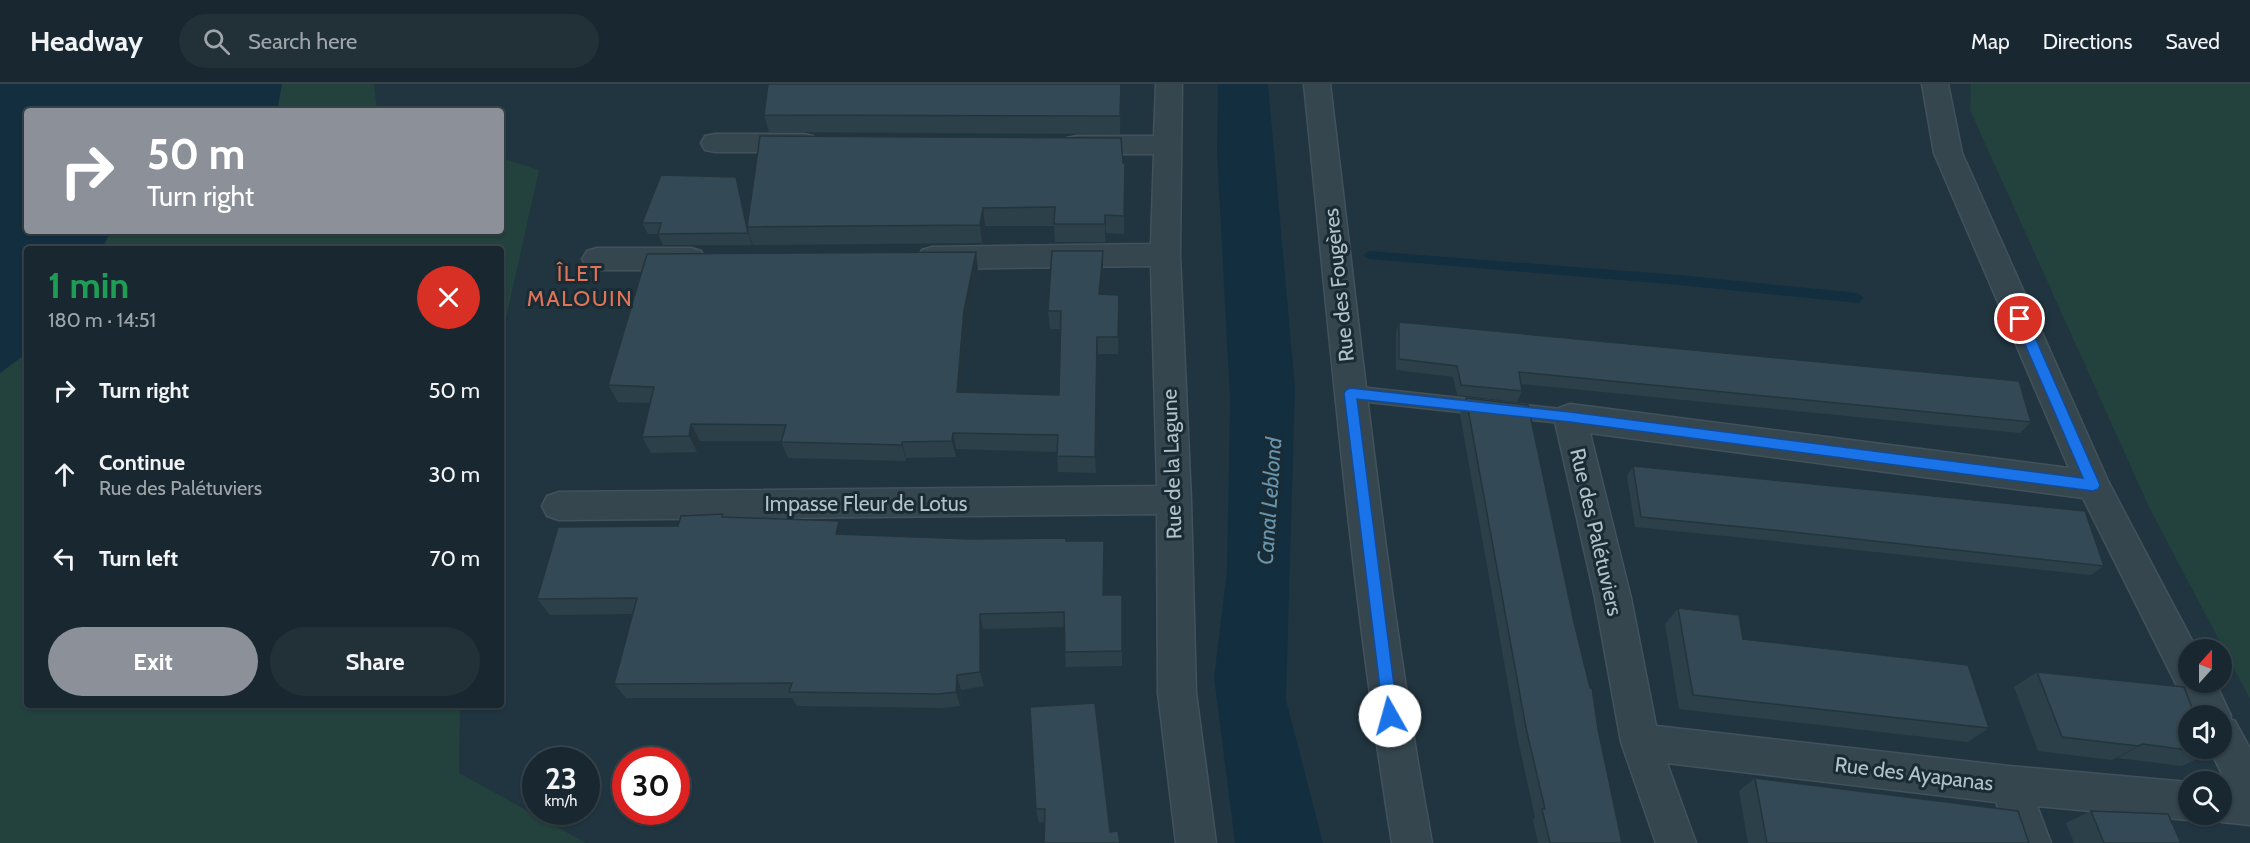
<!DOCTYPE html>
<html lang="en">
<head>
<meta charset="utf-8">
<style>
  body { margin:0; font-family:Cabin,sans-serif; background:#223038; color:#f1f3f6; height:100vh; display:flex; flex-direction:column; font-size:22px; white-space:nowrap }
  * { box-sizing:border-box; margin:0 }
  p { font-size:20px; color:#9fa6ab }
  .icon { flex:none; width:33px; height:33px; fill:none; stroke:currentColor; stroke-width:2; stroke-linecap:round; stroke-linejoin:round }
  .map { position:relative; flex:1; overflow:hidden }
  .sheet { position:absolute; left:24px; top:162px; width:480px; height:462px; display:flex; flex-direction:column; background:#192830; border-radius:6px; box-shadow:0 2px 4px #0004,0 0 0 2px #37444c }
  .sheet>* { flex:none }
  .top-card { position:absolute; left:24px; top:24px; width:480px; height:126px; border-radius:6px; box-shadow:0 2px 4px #0004,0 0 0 2px #37444c; background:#8c9099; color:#fff; overflow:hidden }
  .needle { width:39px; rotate:21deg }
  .tools { position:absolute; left:2178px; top:555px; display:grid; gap:12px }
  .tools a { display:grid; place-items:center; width:54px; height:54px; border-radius:50%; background:#192830; box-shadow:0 2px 4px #0004,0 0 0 2px #37444c; font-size:30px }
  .speed { position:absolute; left:522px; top:663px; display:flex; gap:12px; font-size:30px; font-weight:700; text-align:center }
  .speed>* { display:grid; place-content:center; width:78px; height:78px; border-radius:50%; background:#192830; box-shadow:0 2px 4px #0004,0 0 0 2px #37444c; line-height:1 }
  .speed small { font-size:15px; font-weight:400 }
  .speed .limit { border:9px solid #d22; background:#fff; color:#111 }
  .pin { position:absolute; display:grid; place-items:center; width:51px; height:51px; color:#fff; margin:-26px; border:3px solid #fff; border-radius:50%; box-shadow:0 2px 6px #0007 }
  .me { position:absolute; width:66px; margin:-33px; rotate:353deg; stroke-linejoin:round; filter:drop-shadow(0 0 4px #0008) }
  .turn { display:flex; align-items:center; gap:21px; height:126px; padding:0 24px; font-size:27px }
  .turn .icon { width:78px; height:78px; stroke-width:2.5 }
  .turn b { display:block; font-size:42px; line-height:51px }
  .round { display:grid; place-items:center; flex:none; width:63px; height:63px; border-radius:32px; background:#223038 }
  .summary { display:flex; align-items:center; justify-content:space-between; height:102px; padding:0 24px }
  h1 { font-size:36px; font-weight:800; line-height:45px; color:#1e9e55 }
  .primary-button { display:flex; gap:12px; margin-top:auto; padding:12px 24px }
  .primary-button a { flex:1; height:69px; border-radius:36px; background:#8c9099; color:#fff; font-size:24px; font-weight:800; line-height:69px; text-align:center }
  .primary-button a+a { background:#223038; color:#f1f3f6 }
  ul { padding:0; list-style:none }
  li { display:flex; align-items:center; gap:18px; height:84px; padding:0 24px }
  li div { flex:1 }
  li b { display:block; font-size:22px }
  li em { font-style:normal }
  header { display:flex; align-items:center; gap:36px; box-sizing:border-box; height:84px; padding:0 30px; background:#192830; border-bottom:2px solid #37444c }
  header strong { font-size:28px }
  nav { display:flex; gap:33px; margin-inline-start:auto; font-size:21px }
  .search { width:420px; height:54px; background:#223038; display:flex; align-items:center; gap:15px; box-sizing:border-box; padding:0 21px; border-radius:33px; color:#9fa6ab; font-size:22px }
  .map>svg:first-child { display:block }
  .green { fill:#23413d }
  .water { fill:#132f3f }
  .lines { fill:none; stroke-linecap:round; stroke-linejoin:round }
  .stream { fill:#132f3f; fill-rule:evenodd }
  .service-casing { stroke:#42525b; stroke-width:3 }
  .minor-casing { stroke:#42525b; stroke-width:3 }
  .service { fill:#36464f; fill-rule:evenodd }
  .minor { fill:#36464f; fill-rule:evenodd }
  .wall { fill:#2c404a }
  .shaded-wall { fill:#24343c }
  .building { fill:#334a56; stroke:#24343c; stroke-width:1.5 }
  .route { fill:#1a73e8; stroke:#114b97; stroke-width:1.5 }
  .labels { text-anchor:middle; stroke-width:6; stroke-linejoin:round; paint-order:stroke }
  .street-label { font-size:21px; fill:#b2c1ca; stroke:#1b2b34 }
  .neighbourhood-label { font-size:22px; letter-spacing:1.5px; fill:#df7458; stroke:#1b2b34 }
  .water-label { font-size:22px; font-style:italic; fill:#6795ad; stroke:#1b2b34 }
</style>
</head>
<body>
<header>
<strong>Headway</strong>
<div class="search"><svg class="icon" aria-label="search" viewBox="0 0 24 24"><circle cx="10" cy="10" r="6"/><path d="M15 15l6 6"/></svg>Search here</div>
<nav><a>Map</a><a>Directions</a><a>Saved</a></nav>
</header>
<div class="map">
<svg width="2250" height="759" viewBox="0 0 2250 759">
  <rect width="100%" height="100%" fill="#213540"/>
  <g class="green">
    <path d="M0,0H374L377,27H27V147H501V74L539,86L501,257V165H27V621H460L459,689L586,759H0Z"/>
    <path d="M1971,0H2250V615L2150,425L1970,26Z"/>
  </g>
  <g class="water">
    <path d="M0,0H282L277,27H27V147H111L102,165H27V269L0,289Z"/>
    <path d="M1218,0H1268L1295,304L1286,616L1323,759H1235L1214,593L1227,487L1230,316L1217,69Z"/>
  </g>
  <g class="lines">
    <path class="stream" d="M1369,167L1679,191L1858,209L1864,214L1858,219L1679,201L1369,175L1363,171Z"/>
    <defs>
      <path id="service" d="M1350,302L1570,326L1576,328L1579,333L1576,338L1570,340L1350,316L1344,314L1341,309L1344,304Z"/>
      <g id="minor">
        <path d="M1156,0H1182L1180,171L1191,416L1196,609L1216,759H1176L1158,609L1157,430L559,436L547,432L542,422L547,412L559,408L1157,402L1151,182L932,185L922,182L917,174L922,166L932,163L1151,160L1154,70H1077L1067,68L1063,61L1067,54L1077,52H1154Z"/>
        <path d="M1304,0H1330C1361,254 1386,508 1432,759H1392C1351,507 1330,253 1304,0Z"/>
        <path d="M1922,0H1948L1962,69L2108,397L2197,566H2188V598H2215L2231,632L2230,635L2235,637L2250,665V741L2222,738L2208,733L2207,730H2222V700H2227L2209,664H2222V632H2192L2083,414L1590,349L1631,514L1656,642L2009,682L2188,698V730H2202L2188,736L2037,722L2051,759H2011L1996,718L1667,679L1696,759H1656L1621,658L1595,514L1554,333L1559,324L1570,320L2069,384L1934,69Z"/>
        <path d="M715,50H803L813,52L817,59L813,66L803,68H715L705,66L701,59L705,52Z"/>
        <path d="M597,164H691L701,167L706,175L701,183L691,186H597L587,183L582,175L587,167Z"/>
      </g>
    </defs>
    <use href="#service" class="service-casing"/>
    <use href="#minor" class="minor-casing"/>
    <use href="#service" class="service"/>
    <use href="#minor" class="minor"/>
  </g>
  <g class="wall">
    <path d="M1121,0L1120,50L769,48L764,31Z"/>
    <path d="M1123,79L1125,97L1124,150L1106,149L1105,158H1055L1054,142H985L982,159L753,161L750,153L752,161H663L658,150H648L642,139L740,105L747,139Z"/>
    <path d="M976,168L978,186L967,244L961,308L1059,311L1061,245H1050L1048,227L1103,185L1101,210L1119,228L1118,270H1098L1096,389L1058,388L1057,368L956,365V373L906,374V377L788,374L781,357H700L697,368L651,369L642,353L650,319L618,318L608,301Z"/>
    <path d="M1399,238L2031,338L2020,349L1521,300L1522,307L1517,318L1457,311L1453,293L1396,286V249Z"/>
    <path d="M1466,314L1598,645L1622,759H1538L1533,736L1535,733L1518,656L1460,330Z"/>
    <path d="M1633,382L2104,482L2091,491L1765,456L1635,443L1627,392Z"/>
    <path d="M724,433L839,437L843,450L972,455L1104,457V511H1122V582L1066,583L1065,568L1064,543L983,545L984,602L961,606L960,622L943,624L797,622L792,614H626L614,600L633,530L550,531L537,515L678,442Z"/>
    <path d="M1678,524L1743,555L1989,644L1968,658L1679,625L1665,540Z"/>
    <path d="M2037,588L2210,669L2182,682L2117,674L2112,676L2038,667L2014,603Z"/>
    <path d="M1030,623L1110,748L1120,759L1044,738L1039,739L1036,725Z"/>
    <path d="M1755,694L2029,759H1748L1739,707Z"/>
    <path d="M2091,727L2181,759H2074L2066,739Z"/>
  </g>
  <g class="shaded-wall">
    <path d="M1125,79V97L1124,150V132Z"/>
    <path d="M736,93L740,105L748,143H747L752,161L748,149Z"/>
    <path d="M983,124L985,142L982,159L980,141Z"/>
    <path d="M1105,131L1106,149L1105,158Z"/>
    <path d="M1103,167V185L1100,228L1099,210Z"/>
    <path d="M976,168L978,186L967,244L960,325L957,308L964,226Z"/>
    <path d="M1097,253L1098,270L1096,389L1095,373Z"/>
    <path d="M691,340L700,357L697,368L689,352Z"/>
    <path d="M953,349L956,365V373L952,357Z"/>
    <path d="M902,358L906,374V377L902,361Z"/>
    <path d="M839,437L845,454L836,450Z"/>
    <path d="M980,530L983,545L984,602L980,588Z"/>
    <path d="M957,591L961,606L960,622L956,608Z"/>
    <path d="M2143,660L2117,674L2112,676L2138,662Z"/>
  </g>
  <g class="building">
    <path d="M768,0H1121L1120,32L764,31Z"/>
    <path d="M760,52L1121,54L1123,79H1125L1124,132L1105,131V140H1054L1055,123L983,124L980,141L747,143Z"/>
    <path d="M661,91L736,93L748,149L658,150L661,139H642Z"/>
    <path d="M1052,167H1103L1099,210L1119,211L1118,253H1097L1095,373L1057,372L1058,351L953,349L952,357L902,358V361L781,358L786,341L691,340L689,352L642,353L654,303L608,301L647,170L976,168L964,226L957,308L1059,311L1061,227H1048Z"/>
    <path d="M1399,238L2019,297L2031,338L1519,288L1522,307L1461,301L1457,282L1399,275Z"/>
    <path d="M1466,314L1528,321L1574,538L1590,604H1592L1598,645L1622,759H1550L1542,725H1545L1526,644Z"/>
    <path d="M1633,382L2085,427L2104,482L1773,446L1641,433Z"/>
    <path d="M723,430L722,433L839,437L836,450L972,455L1066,454V457H1104L1103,511H1122V567L1065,568L1064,528L980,530V588L957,591L956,608L938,610L789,608L792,599L614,600L637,514L537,515L558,443L678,442L681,432Z"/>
    <path d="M1678,524L1739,531L1743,555L1968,581L1989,644L1693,611Z"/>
    <path d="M2037,588L2184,603L2195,632H2188V664H2209L2210,669L2143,660L2138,662L2062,653Z"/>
    <path d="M1095,619L1110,748L1118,747L1120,759H1044L1045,725H1036L1030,623Z"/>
    <path d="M1755,694L2018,727L2029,759H1767Z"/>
    <path d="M2091,727L2168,730L2181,759H2104Z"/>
  </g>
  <path class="route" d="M2020,230L2027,235L2100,401L2098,405L2093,407L1570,338L1357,315L1398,632L1395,637L1390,639L1384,637L1344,309L1346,306L1350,304L1570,328L2083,394L2014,235Z"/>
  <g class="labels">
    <g class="street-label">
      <text transform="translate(1339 201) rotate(-96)" y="7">Rue des Fougères</text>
      <text transform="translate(1172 380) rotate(-92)" y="7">Rue de la Lagune</text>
      <text x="866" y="427">Impasse Fleur de Lotus</text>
      <text transform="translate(1596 448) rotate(77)" y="7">Rue des Palétuviers</text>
      <text transform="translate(1914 690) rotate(7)" y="7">Rue des Ayapanas</text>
    </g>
    <g class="neighbourhood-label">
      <text x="580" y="197">ÎLET<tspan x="580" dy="25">MALOUIN</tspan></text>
    </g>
    <g class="water-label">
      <text transform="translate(1269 417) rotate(-86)" y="8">Canal Leblond</text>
    </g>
  </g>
</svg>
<div class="tools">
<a><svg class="needle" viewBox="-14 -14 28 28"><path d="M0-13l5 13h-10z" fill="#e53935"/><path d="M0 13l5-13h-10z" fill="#9fa6ab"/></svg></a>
<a><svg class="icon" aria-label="sound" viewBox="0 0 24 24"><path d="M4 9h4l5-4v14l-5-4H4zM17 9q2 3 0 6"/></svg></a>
<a><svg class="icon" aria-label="search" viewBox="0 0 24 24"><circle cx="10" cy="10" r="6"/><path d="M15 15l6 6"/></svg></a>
</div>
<div class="speed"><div>23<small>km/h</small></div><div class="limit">30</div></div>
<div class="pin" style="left:2020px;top:235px;background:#d93025"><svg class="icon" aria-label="arrive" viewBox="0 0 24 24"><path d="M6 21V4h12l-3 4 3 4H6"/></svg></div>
<svg class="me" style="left:1390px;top:632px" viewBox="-20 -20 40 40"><circle r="19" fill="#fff"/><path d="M0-13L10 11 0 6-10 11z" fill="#1a73e8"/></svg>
<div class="top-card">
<div class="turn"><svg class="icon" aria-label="right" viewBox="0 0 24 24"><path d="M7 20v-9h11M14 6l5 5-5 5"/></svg><div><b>50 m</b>Turn right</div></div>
</div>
<section class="sheet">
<div class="summary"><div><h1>1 min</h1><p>180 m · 14:51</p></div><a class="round" style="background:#d93025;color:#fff"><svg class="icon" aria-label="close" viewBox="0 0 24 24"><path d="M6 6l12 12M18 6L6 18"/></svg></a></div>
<ul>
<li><svg class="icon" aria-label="right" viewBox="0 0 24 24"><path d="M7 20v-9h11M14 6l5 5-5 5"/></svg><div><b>Turn right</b></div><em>50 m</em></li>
<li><svg class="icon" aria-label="ahead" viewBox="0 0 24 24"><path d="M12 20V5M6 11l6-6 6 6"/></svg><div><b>Continue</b><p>Rue des Palétuviers</p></div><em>30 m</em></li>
<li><svg class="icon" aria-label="left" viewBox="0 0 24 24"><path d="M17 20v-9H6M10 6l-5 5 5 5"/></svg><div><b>Turn left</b></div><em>70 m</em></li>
</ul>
<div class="primary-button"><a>Exit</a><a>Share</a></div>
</section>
</div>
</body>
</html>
